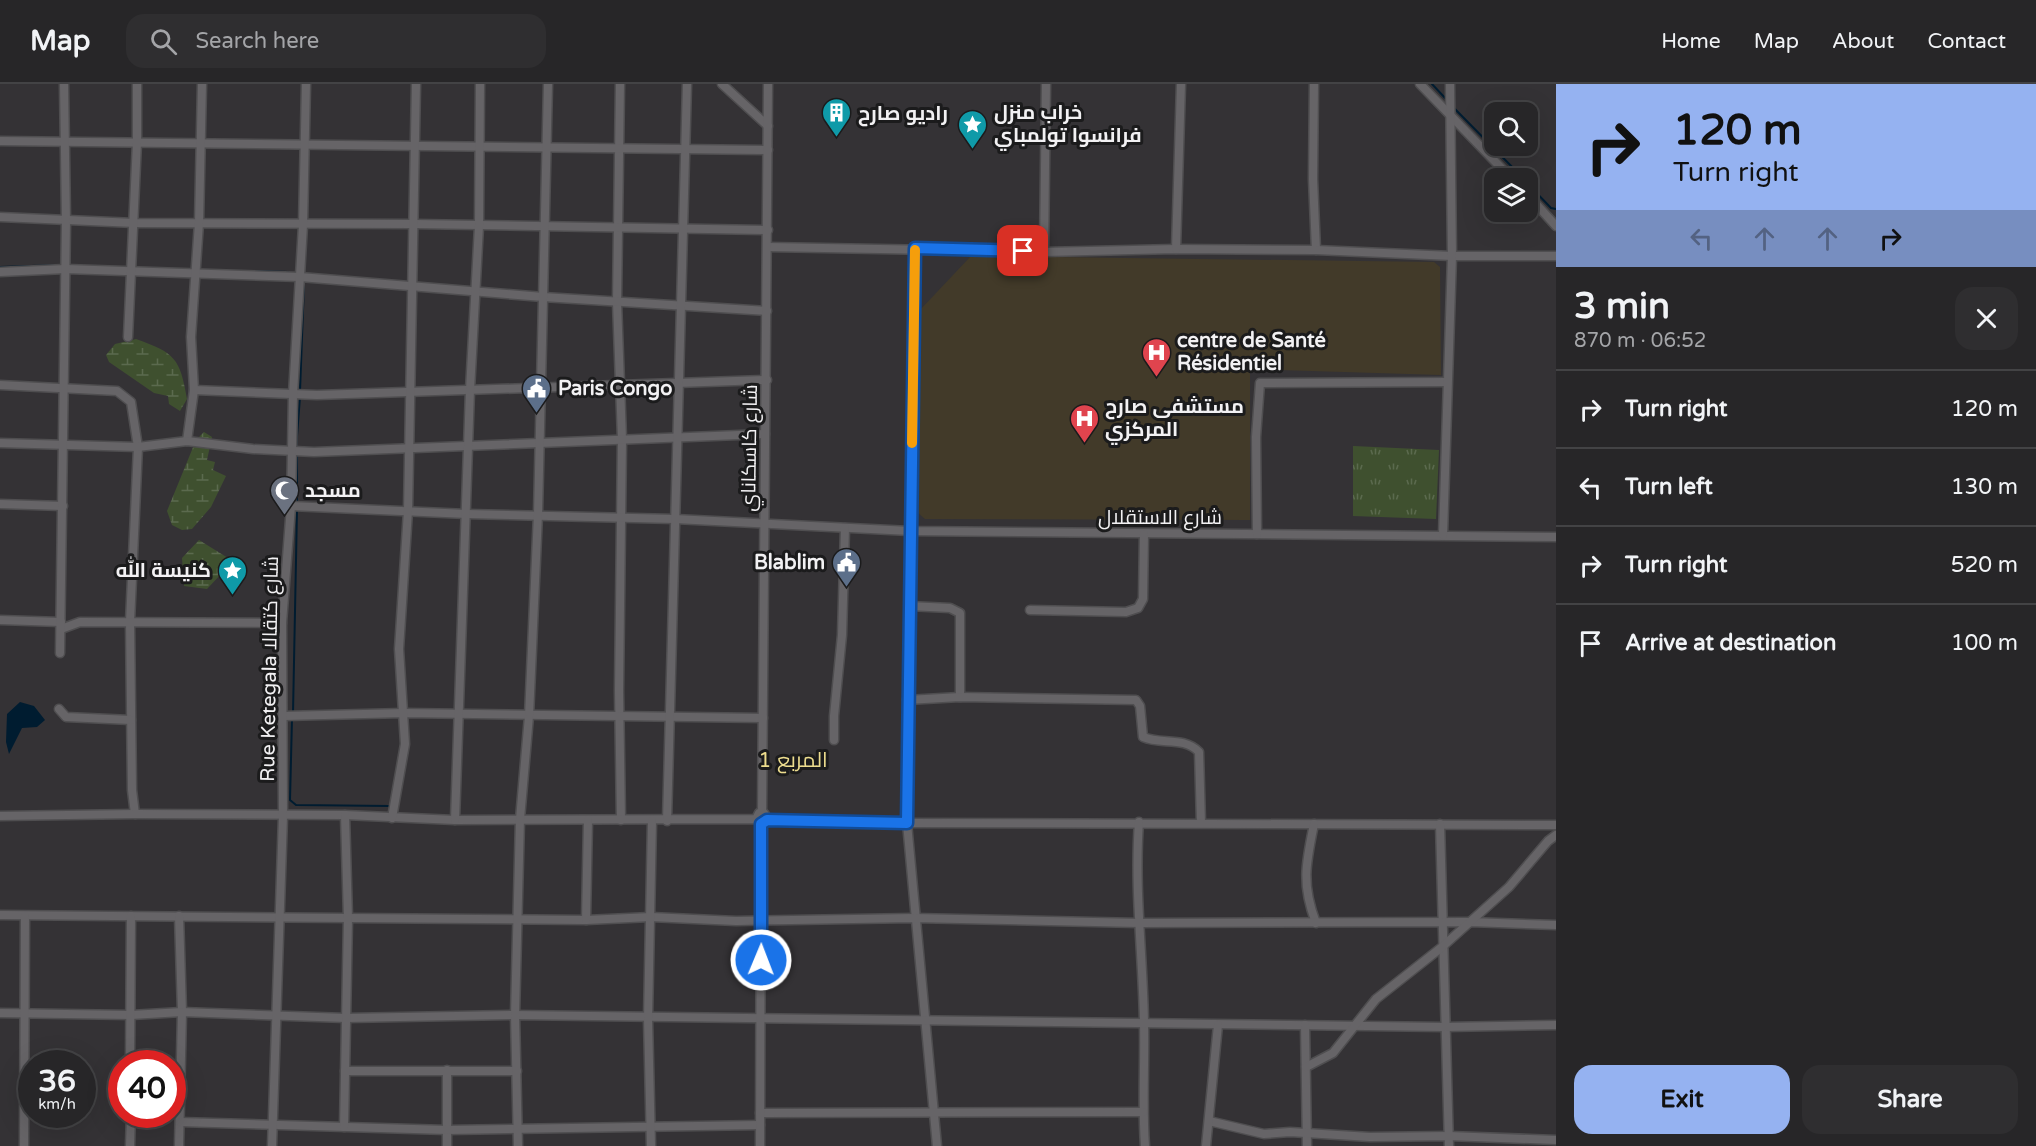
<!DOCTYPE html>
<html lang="en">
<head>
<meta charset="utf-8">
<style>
  body { margin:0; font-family:"Varela Round",Cairo,sans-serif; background:#2f2e30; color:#f1f3f6; height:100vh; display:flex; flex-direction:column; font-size:22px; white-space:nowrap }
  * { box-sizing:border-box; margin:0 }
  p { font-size:20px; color:#a4a5a8 }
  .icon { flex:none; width:33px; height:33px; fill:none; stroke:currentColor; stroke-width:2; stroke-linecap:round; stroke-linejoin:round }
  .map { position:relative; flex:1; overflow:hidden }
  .sheet { display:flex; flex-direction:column; background:#272628; width:480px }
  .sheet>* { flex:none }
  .guide { background:#95b2f1; color:#111; overflow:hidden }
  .buttons { position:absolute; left:1484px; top:18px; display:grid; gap:12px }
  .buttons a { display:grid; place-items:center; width:54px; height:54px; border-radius:12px; background:#272628; box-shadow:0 6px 24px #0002,0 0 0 2px #434345; font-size:30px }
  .speed { position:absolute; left:18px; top:966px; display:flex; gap:12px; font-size:30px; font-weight:700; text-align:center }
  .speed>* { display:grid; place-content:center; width:78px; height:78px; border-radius:50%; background:#272628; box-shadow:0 6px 24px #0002,0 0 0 2px #434345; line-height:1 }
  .speed small { font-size:15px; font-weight:400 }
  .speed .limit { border:9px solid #d22; background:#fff; color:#111 }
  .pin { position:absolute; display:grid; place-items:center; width:51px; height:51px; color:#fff; margin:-26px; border-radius:12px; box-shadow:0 3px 9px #0006 }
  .me { position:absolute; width:66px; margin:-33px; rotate:1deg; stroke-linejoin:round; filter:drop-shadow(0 0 4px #0008) }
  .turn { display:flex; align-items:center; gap:21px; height:126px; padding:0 18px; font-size:27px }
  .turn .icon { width:78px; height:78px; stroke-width:2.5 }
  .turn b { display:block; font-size:42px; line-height:51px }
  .lanes { display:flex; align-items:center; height:57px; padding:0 18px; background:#0003; justify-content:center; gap:30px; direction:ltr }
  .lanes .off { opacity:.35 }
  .round { display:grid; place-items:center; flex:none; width:63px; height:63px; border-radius:18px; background:#2f2e30 }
  .overview { display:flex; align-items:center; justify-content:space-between; height:102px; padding:0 18px }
  h1 { font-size:36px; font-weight:700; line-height:45px }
  .button { display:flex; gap:12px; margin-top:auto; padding:12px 18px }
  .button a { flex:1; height:69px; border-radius:18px; background:#95b2f1; color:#111; font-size:24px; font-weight:700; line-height:69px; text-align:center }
  .button a+a { background:#2f2e30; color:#f1f3f6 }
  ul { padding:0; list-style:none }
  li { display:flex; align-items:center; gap:18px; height:78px; padding:0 18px; border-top:2px solid #434345 }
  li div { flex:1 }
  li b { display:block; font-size:22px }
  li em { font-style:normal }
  header { display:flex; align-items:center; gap:36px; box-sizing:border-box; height:84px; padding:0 30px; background:#272628; border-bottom:2px solid #434345 }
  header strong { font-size:28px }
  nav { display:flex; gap:33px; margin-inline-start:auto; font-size:21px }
  .search { width:420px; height:54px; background:#2f2e30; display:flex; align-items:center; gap:15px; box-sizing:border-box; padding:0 21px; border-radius:18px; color:#a4a5a8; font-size:22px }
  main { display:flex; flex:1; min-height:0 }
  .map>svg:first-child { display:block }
  .medical { fill:#423a29 }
  .wetland { fill:url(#wetland-marsh) }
  .park { fill:url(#park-tufts) }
  .water { fill:#001c30 }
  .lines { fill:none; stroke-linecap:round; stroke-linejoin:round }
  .stream { stroke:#001c30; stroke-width:2 }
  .minor-casing { stroke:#4f4e50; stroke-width:11 }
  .minor { stroke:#666467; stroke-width:8 }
  .route-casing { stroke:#114b97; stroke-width:15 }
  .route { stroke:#1a73e8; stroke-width:10 }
  .slow { stroke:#f59e0b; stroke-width:10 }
  .labels { text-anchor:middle; stroke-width:6; stroke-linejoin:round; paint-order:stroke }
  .poi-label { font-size:20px; font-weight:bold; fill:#f2f1f3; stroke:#1b1b1c; text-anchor:start }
  .street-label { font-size:20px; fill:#f2f1f3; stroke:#1b1b1c }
  .neighbourhood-label { font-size:21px; fill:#ecdc8e; stroke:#1b1b1c }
</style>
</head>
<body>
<header>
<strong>Map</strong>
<div class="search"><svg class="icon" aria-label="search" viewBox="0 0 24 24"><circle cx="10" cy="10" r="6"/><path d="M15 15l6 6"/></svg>Search here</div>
<nav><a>Home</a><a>Map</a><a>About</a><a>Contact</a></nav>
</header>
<main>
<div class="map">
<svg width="1556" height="1062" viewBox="0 0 1556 1062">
  <defs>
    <pattern id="wetland-marsh" width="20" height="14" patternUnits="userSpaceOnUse" patternTransform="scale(1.5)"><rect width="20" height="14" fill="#3f502f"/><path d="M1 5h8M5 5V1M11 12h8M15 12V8" fill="none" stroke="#5b6a4e"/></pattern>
    <pattern id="park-tufts" width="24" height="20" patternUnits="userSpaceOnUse" patternTransform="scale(1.5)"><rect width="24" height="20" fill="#3f502f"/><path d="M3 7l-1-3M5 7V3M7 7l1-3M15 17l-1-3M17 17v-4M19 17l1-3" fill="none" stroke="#5b6a4e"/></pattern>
  </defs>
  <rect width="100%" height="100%" fill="#343235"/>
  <path class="medical" d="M971,172L1434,178L1440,183L1441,291L1250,285V436L925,435L917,428L920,226Z"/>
  <g class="wetland">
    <path d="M136,255C175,269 180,274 187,315L180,327L169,320L168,312L154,309L109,278L106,271L115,260Z"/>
    <path d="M204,348L212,353L207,376L215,378L213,386L226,392L211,423L192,445L182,446L172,441L167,427L196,356Z"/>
    <path d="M199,456L228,474V488H223L207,505L184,502L182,474Z"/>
  </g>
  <path class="park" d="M1353,362L1439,366L1436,435L1353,432Z"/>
  <path class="water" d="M20,618L34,622L45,636L37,643L22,644L9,670L6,658L7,630Z"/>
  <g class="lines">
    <g class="stream">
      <path d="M1432,0L1446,15"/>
      <path d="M1452,22L1523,94"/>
      <path d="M1527,99L1551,124L1556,125"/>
      <path d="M0,183L62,181"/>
      <path d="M255,187L288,188"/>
      <path d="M300,307L304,199"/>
      <path d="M296,365L300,313"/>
      <path d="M297,372V421"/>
      <path d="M293,629L297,425"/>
      <path d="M292,634L290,716L296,721L390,722"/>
    </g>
    <defs>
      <g id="minor">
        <path d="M620,0L617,218L622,355L619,607L621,736"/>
        <path d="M722,0L768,42"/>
        <path d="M1314,0L1313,95L1316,166"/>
        <path d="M1420,0L1511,94"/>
        <path d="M0,57L768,66"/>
        <path d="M1527,110L1556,142"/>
        <path d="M0,133L135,139L415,140L768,146"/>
        <path d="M768,163L1044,168L1176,165L1316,166L1452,172H1556"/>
        <path d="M915,164L907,739L937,1062"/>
        <path d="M1176,165L1181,0"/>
        <path d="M1044,168L1046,0"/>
        <path d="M0,188L66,185L300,193L543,213L767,227"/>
        <path d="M128,253L137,58V0"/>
        <path d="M0,301L117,307L131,318L138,363L130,538L132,706L135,730"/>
        <path d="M194,306L317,311L767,296"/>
        <path d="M187,357L194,306L191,253L199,139L202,0"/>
        <path d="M0,359L138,363L187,357L253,365L314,368L765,350"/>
        <path d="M0,420L63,422"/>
        <path d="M291,422L467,430L675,435L910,447L1556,453"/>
        <path d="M1257,450L1256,353L1260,299L1447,298"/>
        <path d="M1443,451L1452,172L1450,0"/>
        <path d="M909,522L950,524L960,529V613"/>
        <path d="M1030,526L1126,528L1138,524L1143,515L1144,450"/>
        <path d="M0,536L61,538"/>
        <path d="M61,545L80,538L282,539"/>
        <path d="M60,569L66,137L64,0"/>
        <path d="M907,616L960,613L1136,616L1140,622L1143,653C1161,661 1184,652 1199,668L1201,739"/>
        <path d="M59,625L66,633L131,636"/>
        <path d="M284,632L404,629L763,634"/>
        <path d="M834,656V632L842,551L845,444"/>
        <path d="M762,729L768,0"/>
        <path d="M0,732L135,730L345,731L455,736L756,735L761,740L766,738L767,734L764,729H759L756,735"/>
        <path d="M392,734L405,660L399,565L408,427L416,0"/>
        <path d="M455,736L470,306L479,142L480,0"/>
        <path d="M767,736L907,739L1556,741"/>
        <path d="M667,737L687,0"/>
        <path d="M1139,738C1134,805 1143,872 1144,939C1145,980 1142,1021 1145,1062"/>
        <path d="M1314,740C1306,779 1301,800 1316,839"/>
        <path d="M1440,740L1449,1062"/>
        <path d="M0,831L586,836L651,833L736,837L914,834L1139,839L1470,838L1556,841"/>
        <path d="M179,832L182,928L179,1062"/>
        <path d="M586,836L588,736"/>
        <path d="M0,929L131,931L182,928L346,934L515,931L1445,943L1556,941"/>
        <path d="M1305,941L1307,1062"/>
        <path d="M130,980L131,832"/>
        <path d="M1306,983L1333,969L1376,915L1442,863L1509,803L1548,757L1556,751"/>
        <path d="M447,986V1062"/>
        <path d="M345,987H517"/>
        <path d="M760,1029L1143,1028"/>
        <path d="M1209,1037L1264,1050L1290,1048L1370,1053L1449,1052L1556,1056"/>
        <path d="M180,1038L447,1046L760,1041"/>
        <path d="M344,1043L348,834L345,731"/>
        <path d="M24,1062L25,832"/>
        <path d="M130,1062L131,1030"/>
        <path d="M272,1062L283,732L282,539L291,422L293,310L303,141L306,0"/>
        <path d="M518,1062L515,931L520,735L529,632L538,430L548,0"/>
        <path d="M651,1062L648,935L652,737"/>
        <path d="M760,1062L761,740"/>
        <path d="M1206,1062L1218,941"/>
      </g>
    </defs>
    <use href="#minor" class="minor-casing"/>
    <use href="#minor" class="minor"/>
  </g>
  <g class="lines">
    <defs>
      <path id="route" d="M761,876V740L767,736L907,739L915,164L1023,167"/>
    </defs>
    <use href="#route" class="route-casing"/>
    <use href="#route" class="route"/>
    <path class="slow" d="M912,359L915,166"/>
  </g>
  <defs>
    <symbol id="building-pin" viewBox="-11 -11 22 30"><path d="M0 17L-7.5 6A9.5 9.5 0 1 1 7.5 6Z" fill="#0f9aa8" stroke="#1b1b1c"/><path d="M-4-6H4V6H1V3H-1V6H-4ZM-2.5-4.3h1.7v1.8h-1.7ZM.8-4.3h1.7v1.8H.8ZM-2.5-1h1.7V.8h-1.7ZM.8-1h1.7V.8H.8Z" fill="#fff"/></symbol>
    <symbol id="sight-pin" viewBox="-11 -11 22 30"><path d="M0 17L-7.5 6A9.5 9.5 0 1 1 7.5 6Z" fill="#0f9aa8" stroke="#1b1b1c"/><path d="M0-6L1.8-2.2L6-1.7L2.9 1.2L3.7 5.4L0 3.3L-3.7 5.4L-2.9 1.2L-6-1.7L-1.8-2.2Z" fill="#fff"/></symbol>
    <symbol id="hospital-pin" viewBox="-11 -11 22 30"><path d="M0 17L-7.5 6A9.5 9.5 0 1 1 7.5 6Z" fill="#e0444e" stroke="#1b1b1c"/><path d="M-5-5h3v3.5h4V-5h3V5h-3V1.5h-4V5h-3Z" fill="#fff"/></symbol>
    <symbol id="civic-pin" viewBox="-11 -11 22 30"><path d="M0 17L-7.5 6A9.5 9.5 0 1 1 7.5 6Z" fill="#5c6f8a" stroke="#1b1b1c"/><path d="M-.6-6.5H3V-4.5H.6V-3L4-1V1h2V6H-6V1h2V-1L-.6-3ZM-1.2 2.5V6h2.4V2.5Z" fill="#fff"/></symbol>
    <symbol id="mosque-pin" viewBox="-11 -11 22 30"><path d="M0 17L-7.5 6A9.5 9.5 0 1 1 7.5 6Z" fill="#6b7280" stroke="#1b1b1c"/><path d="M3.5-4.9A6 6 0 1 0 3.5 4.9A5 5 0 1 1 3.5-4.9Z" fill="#fff"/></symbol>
  </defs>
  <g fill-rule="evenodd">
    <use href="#building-pin" x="820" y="12" width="33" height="45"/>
    <use href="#sight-pin" x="956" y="24" width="33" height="45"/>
    <use href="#hospital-pin" x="1140" y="252" width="33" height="45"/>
    <use href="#civic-pin" x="520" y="288" width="33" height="45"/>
    <use href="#hospital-pin" x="1068" y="318" width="33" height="45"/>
    <use href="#mosque-pin" x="268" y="390" width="33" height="45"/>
    <use href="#civic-pin" x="830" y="462" width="33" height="45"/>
    <use href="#sight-pin" x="216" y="470" width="33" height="45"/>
  </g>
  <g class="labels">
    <g class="poi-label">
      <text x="994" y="35">خراب منزل<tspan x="994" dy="23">فرانسوا تولمباي</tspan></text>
      <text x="858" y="36">راديو صارح</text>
      <text x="1177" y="263">centre de Santé<tspan x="1177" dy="23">Résidentiel</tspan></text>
      <text x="558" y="311">Paris Congo</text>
      <text x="1105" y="329">مستشفى صارح<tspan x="1105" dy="23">المركزي</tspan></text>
      <text x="305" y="413">مسجد</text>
      <text x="825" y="485" text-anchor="end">Blablim</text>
      <text x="211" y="493" text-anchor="end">كنيسة الله</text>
    </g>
    <g class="street-label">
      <text transform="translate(749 364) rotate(-89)" y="7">شارع كاسكاناي</text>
      <text x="1160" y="440">شارع الاستقلال</text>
      <text transform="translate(269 585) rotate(-89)" y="7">Rue Ketegala شارع كتقالا</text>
    </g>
    <g class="neighbourhood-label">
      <text x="793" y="683">المربع 1</text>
    </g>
  </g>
</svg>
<div class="buttons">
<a><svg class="icon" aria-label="search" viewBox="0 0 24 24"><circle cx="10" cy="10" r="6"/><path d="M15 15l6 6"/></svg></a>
<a><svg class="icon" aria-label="layers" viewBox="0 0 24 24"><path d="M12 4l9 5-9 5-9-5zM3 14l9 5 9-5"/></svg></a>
</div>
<div class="speed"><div>36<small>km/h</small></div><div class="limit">40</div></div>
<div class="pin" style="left:1023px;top:167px;background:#d93025"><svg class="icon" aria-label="arrive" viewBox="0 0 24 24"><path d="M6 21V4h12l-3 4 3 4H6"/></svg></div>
<svg class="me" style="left:761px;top:876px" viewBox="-20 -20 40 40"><circle r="17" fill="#1a73e8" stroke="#fff" stroke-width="3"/><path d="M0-11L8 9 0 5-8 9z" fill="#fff"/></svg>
</div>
<section class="sheet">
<div class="guide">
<div class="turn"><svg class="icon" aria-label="right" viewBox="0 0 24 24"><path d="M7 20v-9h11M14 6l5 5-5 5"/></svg><div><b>120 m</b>Turn right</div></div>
<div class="lanes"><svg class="icon off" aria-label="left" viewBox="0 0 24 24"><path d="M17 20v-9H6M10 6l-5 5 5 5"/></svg><svg class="icon off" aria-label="ahead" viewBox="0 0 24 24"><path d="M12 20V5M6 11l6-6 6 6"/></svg><svg class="icon off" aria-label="ahead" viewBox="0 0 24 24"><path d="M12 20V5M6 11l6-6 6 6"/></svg><svg class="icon" aria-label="right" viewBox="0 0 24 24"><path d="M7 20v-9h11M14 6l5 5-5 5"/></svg></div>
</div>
<div class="overview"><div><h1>3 min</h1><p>870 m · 06:52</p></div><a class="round"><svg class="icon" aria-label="close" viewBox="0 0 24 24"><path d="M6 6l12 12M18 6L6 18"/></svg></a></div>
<ul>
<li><svg class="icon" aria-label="right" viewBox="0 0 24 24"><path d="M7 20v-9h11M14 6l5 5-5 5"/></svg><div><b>Turn right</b></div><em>120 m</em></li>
<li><svg class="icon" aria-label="left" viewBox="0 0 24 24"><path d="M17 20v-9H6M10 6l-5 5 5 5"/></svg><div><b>Turn left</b></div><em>130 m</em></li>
<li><svg class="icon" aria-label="right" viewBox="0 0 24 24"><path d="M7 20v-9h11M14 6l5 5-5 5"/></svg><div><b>Turn right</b></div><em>520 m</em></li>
<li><svg class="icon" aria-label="arrive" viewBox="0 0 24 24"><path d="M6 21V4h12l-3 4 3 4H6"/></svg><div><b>Arrive at destination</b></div><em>100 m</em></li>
</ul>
<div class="button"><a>Exit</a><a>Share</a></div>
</section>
</main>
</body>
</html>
